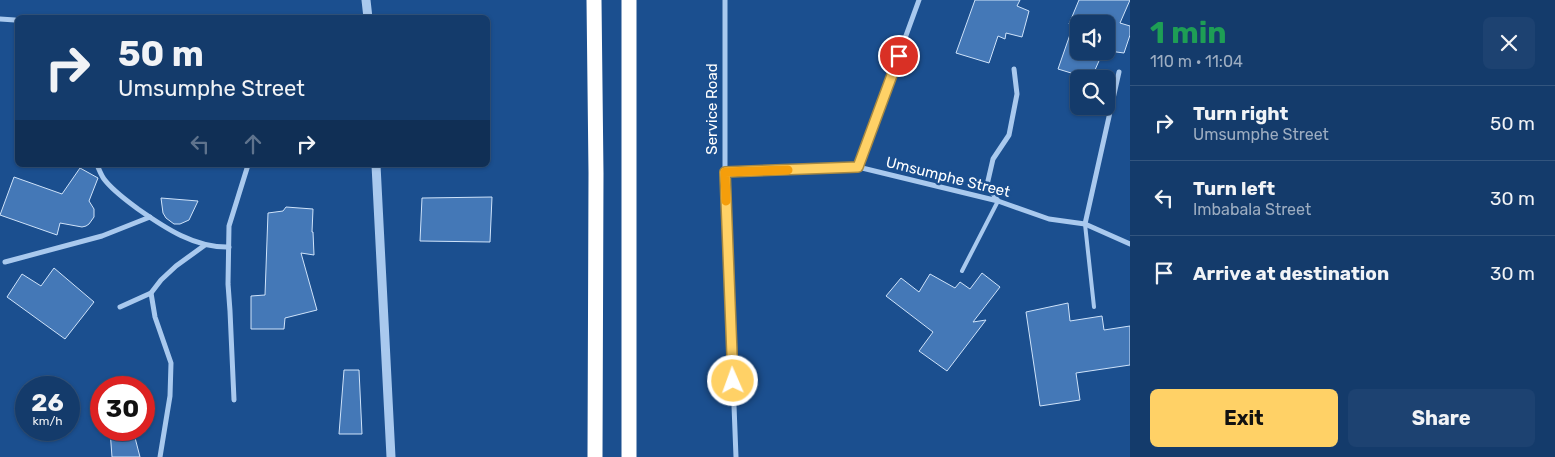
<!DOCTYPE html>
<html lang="en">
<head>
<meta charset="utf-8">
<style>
  body { margin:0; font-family:Rubik,sans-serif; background:#1d4271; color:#f1f3f6; height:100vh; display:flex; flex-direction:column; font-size:19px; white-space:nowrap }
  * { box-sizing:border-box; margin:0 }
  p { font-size:16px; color:#9dadc1 }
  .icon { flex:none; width:28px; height:28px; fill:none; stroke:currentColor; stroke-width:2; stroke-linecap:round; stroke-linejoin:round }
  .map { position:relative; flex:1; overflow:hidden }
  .drawer { display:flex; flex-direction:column; background:#143b6b; width:425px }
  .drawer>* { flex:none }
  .banner { position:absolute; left:15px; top:15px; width:475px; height:152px; border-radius:8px; box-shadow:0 1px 4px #0004,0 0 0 1px #33557e; background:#143b6b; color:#f1f3f6; overflow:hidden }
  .tools { position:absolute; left:1070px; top:15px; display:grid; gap:10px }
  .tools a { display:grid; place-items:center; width:45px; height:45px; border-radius:8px; background:#143b6b; box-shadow:0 1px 4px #0004,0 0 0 1px #33557e; font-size:25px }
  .speed { position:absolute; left:15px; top:376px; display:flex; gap:10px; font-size:25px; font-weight:700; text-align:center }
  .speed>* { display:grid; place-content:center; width:65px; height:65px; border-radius:50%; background:#143b6b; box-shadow:0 1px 4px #0004,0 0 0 1px #33557e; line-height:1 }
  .speed small { font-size:12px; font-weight:400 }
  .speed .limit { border:8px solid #d22; background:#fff; color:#111 }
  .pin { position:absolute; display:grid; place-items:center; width:42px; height:42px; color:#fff; margin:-21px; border:2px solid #fff; border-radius:50%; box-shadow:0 1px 5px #0007 }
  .me { position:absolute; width:55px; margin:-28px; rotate:358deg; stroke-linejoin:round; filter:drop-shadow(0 0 4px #0008) }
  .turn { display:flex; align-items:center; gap:18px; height:105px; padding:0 20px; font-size:22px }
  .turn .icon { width:65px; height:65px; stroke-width:2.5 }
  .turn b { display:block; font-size:35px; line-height:42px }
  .lanes { display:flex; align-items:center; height:48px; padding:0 20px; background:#0003; justify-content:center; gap:25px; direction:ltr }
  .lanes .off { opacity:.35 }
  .round { display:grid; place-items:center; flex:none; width:52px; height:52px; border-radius:8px; background:#1d4271 }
  .headline { display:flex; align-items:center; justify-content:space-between; height:85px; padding:0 20px }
  h1 { font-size:30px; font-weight:700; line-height:38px; color:#1e9e55 }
  .action { display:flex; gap:10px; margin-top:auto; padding:10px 20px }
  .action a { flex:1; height:58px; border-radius:8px; background:#ffd166; color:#111; font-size:20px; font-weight:700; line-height:58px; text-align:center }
  .action a+a { background:#1d4271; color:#f1f3f6 }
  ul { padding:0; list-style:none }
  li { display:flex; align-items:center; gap:15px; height:75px; padding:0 20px; border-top:1px solid #33557e }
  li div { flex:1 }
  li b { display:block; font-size:19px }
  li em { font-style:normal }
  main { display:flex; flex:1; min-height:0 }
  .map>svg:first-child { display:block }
  .building { fill:#4478b7; stroke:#cfe3fa; fill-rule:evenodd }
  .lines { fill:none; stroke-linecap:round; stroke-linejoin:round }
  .service { stroke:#a9c9ee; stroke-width:4 }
  .minor { stroke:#a9c9ee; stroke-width:5 }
  .tertiary { stroke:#a9c9ee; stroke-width:9 }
  .motorway { stroke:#fff; stroke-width:15 }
  .route-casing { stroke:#a68842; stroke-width:12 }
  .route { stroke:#ffd166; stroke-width:9 }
  .slow { stroke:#f59e0b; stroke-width:9 }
  .labels { text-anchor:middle; stroke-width:5; stroke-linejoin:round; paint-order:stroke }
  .street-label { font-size:15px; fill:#fff; stroke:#1b4f8f }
</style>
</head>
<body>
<main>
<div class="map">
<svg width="1130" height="457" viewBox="0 0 1130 457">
  <rect width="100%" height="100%" fill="#1b4f8f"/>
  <g class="building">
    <path d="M975,0H1020L1017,6L1029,11L1022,37L1006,33L1005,39L998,36L989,63L956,53Z"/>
    <path d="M1079,0H1130L1120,23L1130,26V35L1124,53L1109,51L1108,55L1102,54L1091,79L1058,69L1073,26L1069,24ZM1079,24H1106V51H1079Z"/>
    <path d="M80,168L98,178L89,201L94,209V217L89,224L86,226L82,227L60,223L57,235L0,215L14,177L62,194Z"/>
    <path d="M492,197L490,242L420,241L422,198Z"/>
    <path d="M161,198L198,201L189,220L180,224H174L166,218L163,213Z"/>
    <path d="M286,207L313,209L312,232H313L314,255L301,253L317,310L285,318L284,329H251V296L265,295L268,213L283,211Z"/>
    <path d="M54,268L94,302L65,339L7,297L22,274L41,286Z"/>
    <path d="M982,273L1000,287L973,322L986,320L947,371L919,351L933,332L886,296L901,278L919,292L930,274L955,288L960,282L970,289Z"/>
    <path d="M1068,303L1070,321L1102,316L1104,330L1130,326V365L1076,373L1080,400L1040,406L1026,312Z"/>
    <path d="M344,370H359L362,434H339Z"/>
    <path d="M110,430H133L140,457H112Z"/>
  </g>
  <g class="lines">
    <g class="service">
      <path d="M1085,224L1094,307"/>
      <path d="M962,271L998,201"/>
    </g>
    <g class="minor">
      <path d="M725,0V172L736,457"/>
      <path d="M0,19L15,20L18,22"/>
      <path d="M97,165C99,169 101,175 104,179C113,191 126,200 138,209C165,228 195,248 229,247"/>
      <path d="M858,167L919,0"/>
      <path d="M725,172L858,167L998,201L1049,219L1085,224L1130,244"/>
      <path d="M998,201L987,185L993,159L1009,135L1017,94L1014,69"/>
      <path d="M1085,224L1119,72"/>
      <path d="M5,262L102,236L150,217"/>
      <path d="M151,293L155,317L171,363L170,396L160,457"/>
      <path d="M120,307L151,293L161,280L176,266L205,245"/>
      <path d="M234,400L230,311L228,284L229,226L248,165"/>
    </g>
    <g class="tertiary">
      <path d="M366,0L368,18"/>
      <path d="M376,165L391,457"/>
    </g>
    <g class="motorway">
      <path d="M594,0L596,173L595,457"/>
      <path d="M629,0V457"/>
    </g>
  </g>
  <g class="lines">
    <defs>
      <path id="route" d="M733,381L725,172L858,167L899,56"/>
    </defs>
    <use href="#route" class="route-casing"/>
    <use href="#route" class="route"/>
    <path class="slow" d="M726,201L725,172L788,170"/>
  </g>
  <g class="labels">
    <g class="street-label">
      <text transform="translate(712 109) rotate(-90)" y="5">Service Road</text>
      <text transform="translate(948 177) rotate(14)" y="5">Umsumphe Street</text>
    </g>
  </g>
</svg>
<div class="tools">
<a><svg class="icon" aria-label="sound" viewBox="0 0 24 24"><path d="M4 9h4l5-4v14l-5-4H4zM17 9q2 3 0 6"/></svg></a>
<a><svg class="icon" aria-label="search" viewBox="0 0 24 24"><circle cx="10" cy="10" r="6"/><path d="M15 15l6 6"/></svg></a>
</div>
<div class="speed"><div>26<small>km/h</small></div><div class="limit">30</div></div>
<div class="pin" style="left:899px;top:56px;background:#d93025"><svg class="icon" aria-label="arrive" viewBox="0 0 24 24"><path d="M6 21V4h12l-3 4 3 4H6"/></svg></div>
<svg class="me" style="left:733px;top:381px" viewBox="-20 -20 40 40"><circle r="17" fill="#ffd166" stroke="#fff" stroke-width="3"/><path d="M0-11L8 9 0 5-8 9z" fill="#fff"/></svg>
<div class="banner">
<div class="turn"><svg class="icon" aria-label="right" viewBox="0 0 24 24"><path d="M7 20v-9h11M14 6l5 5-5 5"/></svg><div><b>50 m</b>Umsumphe Street</div></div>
<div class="lanes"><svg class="icon off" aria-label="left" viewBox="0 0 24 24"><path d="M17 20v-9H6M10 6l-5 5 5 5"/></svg><svg class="icon off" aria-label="ahead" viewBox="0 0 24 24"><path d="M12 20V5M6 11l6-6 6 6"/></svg><svg class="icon" aria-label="right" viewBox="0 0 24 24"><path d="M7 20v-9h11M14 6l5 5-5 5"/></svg></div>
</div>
</div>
<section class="drawer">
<div class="headline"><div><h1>1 min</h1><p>110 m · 11:04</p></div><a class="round"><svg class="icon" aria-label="close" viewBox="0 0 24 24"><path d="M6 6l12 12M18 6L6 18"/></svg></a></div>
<ul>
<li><svg class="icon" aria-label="right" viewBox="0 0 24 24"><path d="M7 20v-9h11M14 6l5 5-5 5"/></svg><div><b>Turn right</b><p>Umsumphe Street</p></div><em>50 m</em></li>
<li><svg class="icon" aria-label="left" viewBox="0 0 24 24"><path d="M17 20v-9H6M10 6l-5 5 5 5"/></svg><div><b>Turn left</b><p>Imbabala Street</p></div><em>30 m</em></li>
<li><svg class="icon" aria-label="arrive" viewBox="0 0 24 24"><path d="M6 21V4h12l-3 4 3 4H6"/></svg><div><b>Arrive at destination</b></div><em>30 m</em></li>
</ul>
<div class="action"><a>Exit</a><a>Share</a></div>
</section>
</main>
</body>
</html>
